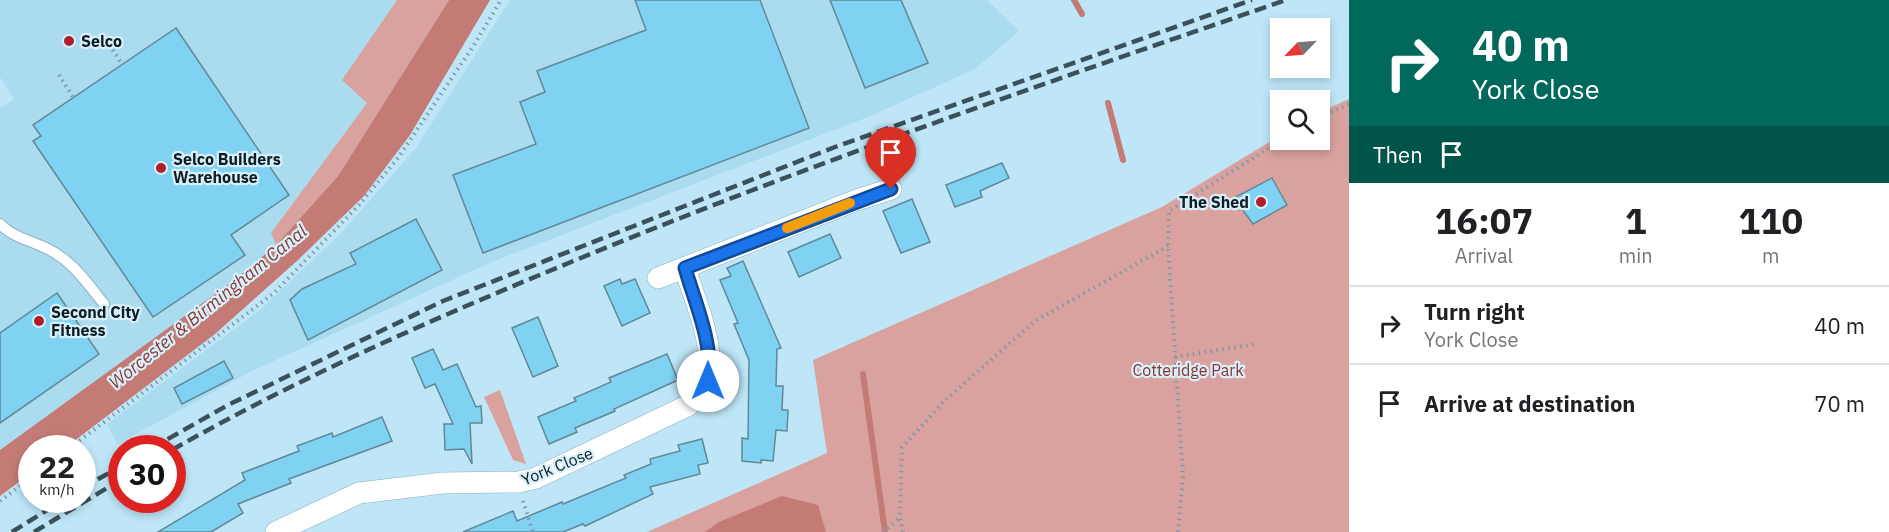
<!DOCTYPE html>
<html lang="en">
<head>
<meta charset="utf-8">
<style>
  body { margin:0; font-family:"IBM Plex Sans",sans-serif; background:#f6f6f6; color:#202124; height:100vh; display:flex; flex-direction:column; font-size:22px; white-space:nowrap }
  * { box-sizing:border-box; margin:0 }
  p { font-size:20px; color:#757577 }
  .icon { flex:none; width:33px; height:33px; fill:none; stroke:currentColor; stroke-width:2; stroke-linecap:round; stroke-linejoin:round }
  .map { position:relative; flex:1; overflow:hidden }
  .panel { display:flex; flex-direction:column; background:#fff; width:540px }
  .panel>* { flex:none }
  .hud { background:#00695c; color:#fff; overflow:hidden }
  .needle { width:39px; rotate:245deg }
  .buttons { position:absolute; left:1270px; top:18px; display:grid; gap:12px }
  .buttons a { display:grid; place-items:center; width:60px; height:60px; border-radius:0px; background:#fff; box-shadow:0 3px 9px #0003; font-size:30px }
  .speed { position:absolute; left:18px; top:435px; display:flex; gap:12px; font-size:30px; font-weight:700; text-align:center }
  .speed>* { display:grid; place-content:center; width:78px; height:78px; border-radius:50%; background:#fff; box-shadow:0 3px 9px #0003; line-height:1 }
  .speed small { font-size:15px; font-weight:400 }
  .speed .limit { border:9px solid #d22; background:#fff; color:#111 }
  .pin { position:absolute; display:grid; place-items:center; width:51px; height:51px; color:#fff; margin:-62px -26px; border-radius:50% 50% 50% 0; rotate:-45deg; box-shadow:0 0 6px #0007 }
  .pin .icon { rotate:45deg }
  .me { position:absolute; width:66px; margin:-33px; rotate:0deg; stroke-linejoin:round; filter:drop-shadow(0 0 4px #0008) }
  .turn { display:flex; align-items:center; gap:21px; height:126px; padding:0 24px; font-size:27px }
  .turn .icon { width:78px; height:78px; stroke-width:2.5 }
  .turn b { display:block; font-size:42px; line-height:51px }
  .then { display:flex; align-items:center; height:57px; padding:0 24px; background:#0003; gap:12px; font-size:22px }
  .eta { display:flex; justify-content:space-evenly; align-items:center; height:102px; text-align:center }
  .eta b { font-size:36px; font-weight:700; line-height:42px }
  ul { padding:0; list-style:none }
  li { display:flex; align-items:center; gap:18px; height:78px; padding:0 24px; border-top:2px solid #e0e0e0 }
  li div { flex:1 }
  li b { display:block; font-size:22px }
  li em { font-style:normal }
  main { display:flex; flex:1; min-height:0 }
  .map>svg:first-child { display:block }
  .built { fill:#aadbef }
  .green { fill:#daa29e }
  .water { fill:#c47b76 }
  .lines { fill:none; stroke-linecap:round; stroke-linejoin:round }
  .stream { stroke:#c47b76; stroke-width:6 }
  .building { fill:#7fd2f2; stroke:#628897; stroke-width:1.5 }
  .lane-casing { stroke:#8ab1c1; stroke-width:12 }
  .street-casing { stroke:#8ab1c1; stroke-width:22 }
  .path { stroke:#7c9aa7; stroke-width:4; stroke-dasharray:1.5 4.5; stroke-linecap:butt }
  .lane { stroke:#fff; stroke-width:10 }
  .street { stroke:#fff; stroke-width:21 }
  .rail { stroke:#3b5159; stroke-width:4.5; stroke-dasharray:12 6; stroke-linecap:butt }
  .route-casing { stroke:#114b97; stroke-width:15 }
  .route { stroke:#1a73e8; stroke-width:10 }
  .slow { stroke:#f59e0b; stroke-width:10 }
  .poi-dot { fill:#b01e29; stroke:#d8f0fa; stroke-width:2 }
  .labels { text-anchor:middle; stroke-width:4.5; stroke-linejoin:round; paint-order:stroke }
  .poi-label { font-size:16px; font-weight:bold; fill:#0e1d23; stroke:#d8f0fa; text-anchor:start }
  .park-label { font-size:16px; fill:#8d3433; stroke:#d8f0fa }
  .street-label { font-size:16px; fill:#0e1d23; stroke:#d8f0fa }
  .water-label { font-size:18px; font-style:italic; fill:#8f3635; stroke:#d8f0fa }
</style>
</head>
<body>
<main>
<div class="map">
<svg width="1349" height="532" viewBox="0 0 1349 532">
  <rect width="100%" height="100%" fill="#bee6f7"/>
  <g class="built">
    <path d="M0,0H397L343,79L367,103L271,233L276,245L233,281L0,450V108L14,99L0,77Z"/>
    <path d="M510,0H987L1019,31L975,69L868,117L492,262L254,370L117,444L107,424L261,309L341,233L416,148Z"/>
  </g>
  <g class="green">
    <path d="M397,0H449L338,176L276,245L271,233L367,103L342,80Z"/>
    <path d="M1349,99V532H647L827,453L813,360L1162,207L1281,135V140H1320V112Z"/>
    <path d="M500,390L526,464L513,460L484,397Z"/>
  </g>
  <g class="water">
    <path d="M449,0H490L410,135L364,196L298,260L215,334L65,448H32L31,473L0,496V450L233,281L276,245L338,176Z"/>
    <path d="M782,496L818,505L826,532H705L719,522Z"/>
  </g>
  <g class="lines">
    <g class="stream">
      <path d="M1074,0L1082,14"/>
      <path d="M1108,103L1123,160"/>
      <path d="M863,374L885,532"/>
    </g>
  </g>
  <g class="building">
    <path d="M635,0H760L809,128L483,253L453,175L536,144L520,102L545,92L537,71L646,30Z"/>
    <path d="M830,0H901L928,63L865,88Z"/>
    <path d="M176,28L289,195L231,235L245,255L153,317L33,141L41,136L33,125Z"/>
    <path d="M1002,163L1009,178L980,191L982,197L955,207L946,185Z"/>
    <path d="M1272,178L1287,205L1253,224L1234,198Z"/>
    <path d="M912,199L930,242L901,253L883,211Z"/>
    <path d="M416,219L442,270L308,340L290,300L302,289L356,264L350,253Z"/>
    <path d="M830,234L841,258L799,277L788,252Z"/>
    <path d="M743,261L781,348L777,349L776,386H783L782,410H788L787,431L776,430L773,461L761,460V463L742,461V438L748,439L749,360L734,324L738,323L720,280L731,276L727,268Z"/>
    <path d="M620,279L622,284L635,279L650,313L622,326L604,286Z"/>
    <path d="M57,293L99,354L0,423V333Z"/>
    <path d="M538,317L558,366L533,377L512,328Z"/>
    <path d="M433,349L443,370L457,364L476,407L481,406L482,423H470L472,464L464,449L445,450L444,424H453L435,384L425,388L412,358Z"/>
    <path d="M667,354L678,380L614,409L615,411L575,428L577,432L549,444L538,417L576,401L574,398L611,382L609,378Z"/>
    <path d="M224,361L233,378L182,404L174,388Z"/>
    <path d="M382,417L392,441L289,479L291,483L238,504L243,513L211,532H158L245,480L242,473L299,451L297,446L332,433L333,437Z"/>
    <path d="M702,439L708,463L698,465L700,474L650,487L653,494L585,526L583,524L563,532H463L513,511L517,521L562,502L563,504L626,478L624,475L651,464L650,459L680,451L678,445Z"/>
  </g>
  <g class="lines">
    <defs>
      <path id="lane" d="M0,224C14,238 30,240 46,248C72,260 87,283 104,304"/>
      <g id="street">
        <path d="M658,278L857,200L891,189"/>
        <path d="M276,532L359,493L443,483L519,482L536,478L689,405C730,371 697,310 685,268"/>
      </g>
    </defs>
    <use href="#lane" class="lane-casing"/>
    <use href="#street" class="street-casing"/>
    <g class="path">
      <path d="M106,40L122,64"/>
      <path d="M59,75L73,97"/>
      <path d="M1320,117L1349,104"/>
      <path d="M1175,357L1256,344"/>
      <path d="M70,448L274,293L359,205L398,158L474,45L501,0"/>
      <path d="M0,501L32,477"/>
      <path d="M523,501L533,532"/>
      <path d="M883,532L900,518"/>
      <path d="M903,532L900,517L902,448L942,403L1035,321L1168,246"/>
      <path d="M1178,532L1183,478L1168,246L1169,211L1282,140"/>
    </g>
    <use href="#lane" class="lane"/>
    <use href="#street" class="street"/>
    <g class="rail">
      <path d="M152,448L228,405L443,301L835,147L1252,0"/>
      <path d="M172,450C300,377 435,318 571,262C806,165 1046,83 1286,0"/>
      <path d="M82,488L122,466"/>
      <path d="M12,532L63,500"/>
      <path d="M34,532L122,479"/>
    </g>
  </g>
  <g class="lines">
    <defs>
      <path id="route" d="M708,381C714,344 695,303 685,268L891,189"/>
    </defs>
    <use href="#route" class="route-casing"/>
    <use href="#route" class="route"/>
    <path class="slow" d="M787,228L850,203"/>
  </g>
  <g class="poi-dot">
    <circle cx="69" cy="41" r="6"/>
    <circle cx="161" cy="168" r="6"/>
    <circle cx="1261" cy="202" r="6"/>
    <circle cx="39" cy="321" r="6"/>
  </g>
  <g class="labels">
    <g class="poi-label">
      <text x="81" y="47">Selco</text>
      <text x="173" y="165">Selco Builders<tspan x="173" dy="18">Warehouse</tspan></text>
      <text x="1249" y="208" text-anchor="end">The Shed</text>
      <text x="51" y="318">Second City<tspan x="51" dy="18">Fitness</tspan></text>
    </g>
    <g class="park-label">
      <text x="1188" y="376">Cotteridge Park</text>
    </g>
    <g class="street-label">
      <text transform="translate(557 466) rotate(-22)" y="6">York Close</text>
    </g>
    <g class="water-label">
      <text transform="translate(208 307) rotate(-39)" y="6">Worcester &amp; Birmingham Canal</text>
    </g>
  </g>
</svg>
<div class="buttons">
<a><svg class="needle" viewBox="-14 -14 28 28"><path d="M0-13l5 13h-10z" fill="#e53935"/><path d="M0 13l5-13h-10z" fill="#757577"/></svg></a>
<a><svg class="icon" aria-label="search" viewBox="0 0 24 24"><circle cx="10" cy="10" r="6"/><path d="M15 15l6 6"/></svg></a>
</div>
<div class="speed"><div>22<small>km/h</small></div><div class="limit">30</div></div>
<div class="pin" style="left:891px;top:189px;background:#d93025"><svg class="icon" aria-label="arrive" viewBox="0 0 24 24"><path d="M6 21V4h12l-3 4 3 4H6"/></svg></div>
<svg class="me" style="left:708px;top:381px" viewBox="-20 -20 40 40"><circle r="19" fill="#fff"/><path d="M0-13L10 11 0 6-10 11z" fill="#1a73e8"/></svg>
</div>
<section class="panel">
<div class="hud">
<div class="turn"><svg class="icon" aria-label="right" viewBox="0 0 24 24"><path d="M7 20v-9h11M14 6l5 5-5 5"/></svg><div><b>40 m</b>York Close</div></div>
<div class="then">Then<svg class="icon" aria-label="arrive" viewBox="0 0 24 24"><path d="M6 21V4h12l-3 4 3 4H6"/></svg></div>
</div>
<div class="eta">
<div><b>16:07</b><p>Arrival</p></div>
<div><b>1</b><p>min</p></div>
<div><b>110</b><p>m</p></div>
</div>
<ul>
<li><svg class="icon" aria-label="right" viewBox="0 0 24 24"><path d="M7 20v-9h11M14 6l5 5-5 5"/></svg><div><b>Turn right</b><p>York Close</p></div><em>40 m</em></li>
<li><svg class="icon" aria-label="arrive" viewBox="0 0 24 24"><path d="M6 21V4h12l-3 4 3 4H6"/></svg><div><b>Arrive at destination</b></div><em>70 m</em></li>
</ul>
</section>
</main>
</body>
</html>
